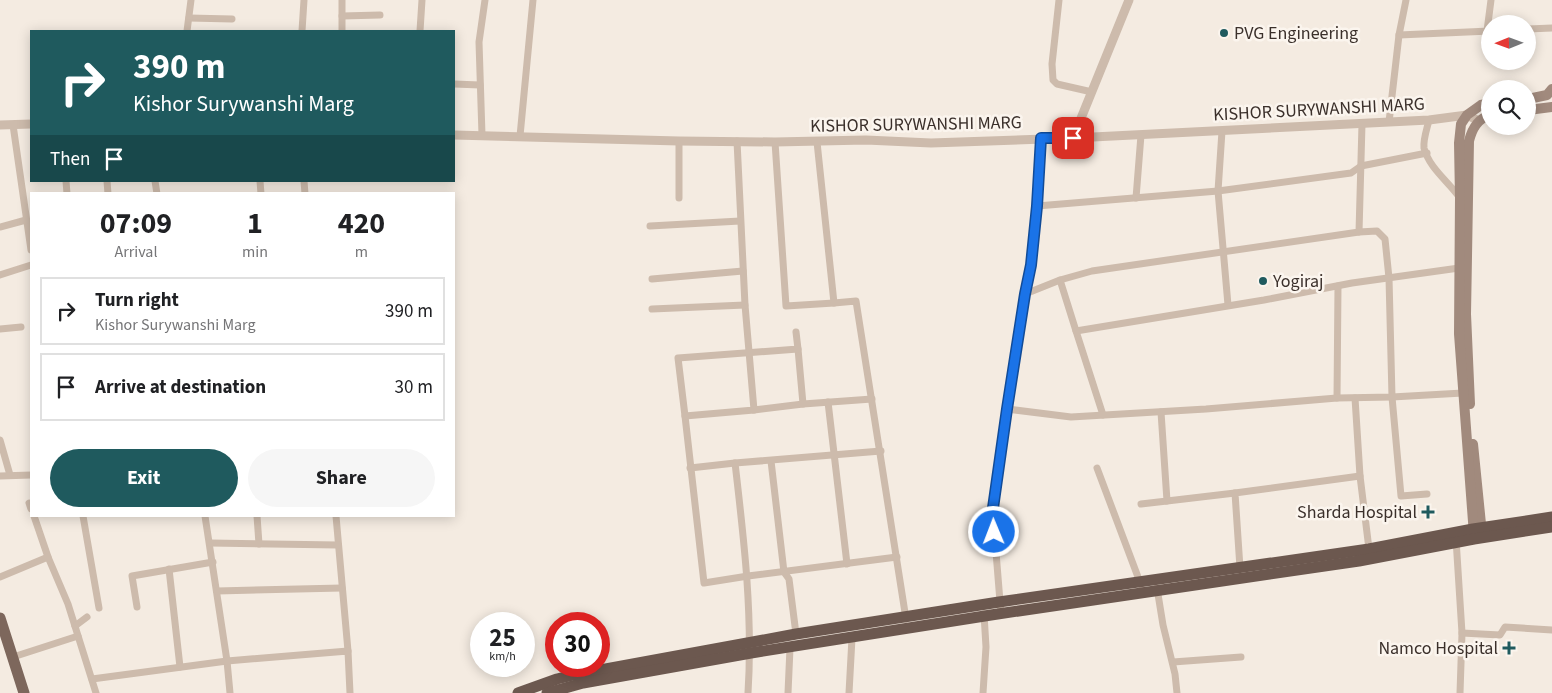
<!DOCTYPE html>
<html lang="en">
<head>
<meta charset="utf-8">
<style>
  body { margin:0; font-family:"Source Sans 3",sans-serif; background:#f6f6f6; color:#202124; height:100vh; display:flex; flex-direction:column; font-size:19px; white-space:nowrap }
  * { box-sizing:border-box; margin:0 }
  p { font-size:16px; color:#757577 }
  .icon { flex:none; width:28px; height:28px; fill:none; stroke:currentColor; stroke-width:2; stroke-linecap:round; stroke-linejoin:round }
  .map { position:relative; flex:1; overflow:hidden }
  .drawer { position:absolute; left:30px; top:192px; width:425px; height:325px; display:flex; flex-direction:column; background:#fff; border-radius:0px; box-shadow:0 2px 12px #0003 }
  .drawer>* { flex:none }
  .hud { position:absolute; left:30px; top:30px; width:425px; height:152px; border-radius:0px; box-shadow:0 2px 12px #0003; background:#1f5a5e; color:#fff; overflow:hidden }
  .needle { width:32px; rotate:269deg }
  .buttons { position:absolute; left:1481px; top:15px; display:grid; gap:10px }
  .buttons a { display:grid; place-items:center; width:55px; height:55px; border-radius:50%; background:#fff; box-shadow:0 2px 12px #0003; font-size:25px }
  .speed { position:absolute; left:470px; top:612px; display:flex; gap:10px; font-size:25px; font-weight:700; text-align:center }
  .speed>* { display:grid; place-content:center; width:65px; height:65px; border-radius:50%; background:#fff; box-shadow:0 2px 12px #0003; line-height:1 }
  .speed small { font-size:12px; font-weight:400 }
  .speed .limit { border:8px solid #d22; background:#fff; color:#111 }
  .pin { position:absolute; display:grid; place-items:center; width:42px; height:42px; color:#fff; margin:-21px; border-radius:10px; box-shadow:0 2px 8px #0006 }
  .me { position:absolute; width:55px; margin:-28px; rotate:359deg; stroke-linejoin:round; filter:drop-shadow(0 0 4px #0008) }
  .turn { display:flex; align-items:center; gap:18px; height:105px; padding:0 20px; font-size:22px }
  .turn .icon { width:65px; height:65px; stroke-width:2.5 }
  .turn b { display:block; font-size:35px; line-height:42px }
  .then { display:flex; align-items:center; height:48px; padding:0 20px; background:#0003; gap:10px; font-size:19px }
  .eta { display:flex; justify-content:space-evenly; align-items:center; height:85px; text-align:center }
  .eta b { font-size:30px; font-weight:700; line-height:35px }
  .action { display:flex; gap:10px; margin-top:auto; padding:10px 20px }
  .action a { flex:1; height:58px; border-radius:30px; background:#1f5a5e; color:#fff; font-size:20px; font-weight:700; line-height:58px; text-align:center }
  .action a+a { background:#f6f6f6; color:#202124 }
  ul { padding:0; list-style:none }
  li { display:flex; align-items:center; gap:15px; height:68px; margin:0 10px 8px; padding:0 10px; border:2px solid #e0e0e0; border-radius:0px }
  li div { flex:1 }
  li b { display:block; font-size:19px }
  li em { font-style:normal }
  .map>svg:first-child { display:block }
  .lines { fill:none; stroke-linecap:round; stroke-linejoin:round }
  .minor { stroke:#cdbbac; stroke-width:7 }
  .tertiary { stroke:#cdbbac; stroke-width:9 }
  .secondary { stroke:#a18a7d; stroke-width:10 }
  .primary { stroke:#7d675c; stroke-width:11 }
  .trunk { stroke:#6c584f; stroke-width:11 }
  .route-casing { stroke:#114b97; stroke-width:12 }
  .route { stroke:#1a73e8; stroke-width:9 }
  .poi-dot { fill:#1f5a5e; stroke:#fbf5ee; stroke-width:2 }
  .labels { text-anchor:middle; stroke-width:5; stroke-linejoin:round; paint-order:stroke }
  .poi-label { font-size:18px; fill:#3b302b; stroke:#fbf5ee; text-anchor:start }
  .street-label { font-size:18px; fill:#3b302b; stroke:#fbf5ee }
</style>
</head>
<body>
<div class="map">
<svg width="1552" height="693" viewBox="0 0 1552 693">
  <rect width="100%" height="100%" fill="#f4ebe1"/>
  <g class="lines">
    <g class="minor">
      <path d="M1059,0L1052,64L1053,80L1057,84L1092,92"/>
      <path d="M342,16L380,15"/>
      <path d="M189,18L232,19"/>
      <path d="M1528,29L1552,28"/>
      <path d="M187,31L191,0"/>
      <path d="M302,31L304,0"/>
      <path d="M342,31V0"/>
      <path d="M420,31L422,0"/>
      <path d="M1487,31L1491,0"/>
      <path d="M1399,35L1490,31"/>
      <path d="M454,84L480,85"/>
      <path d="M1429,120C1427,129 1423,139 1424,148C1429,168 1449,182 1460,198"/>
      <path d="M1389,122L1399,35L1406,0"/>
      <path d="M13,125L31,250"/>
      <path d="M1222,131L1218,191L1228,305"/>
      <path d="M482,135L479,42L485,0"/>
      <path d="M520,136L533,0"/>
      <path d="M1041,139L1037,206L1218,191L1351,173L1361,166L1427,153"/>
      <path d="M737,141L745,305L754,410L685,416L704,583L748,576L897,557"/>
      <path d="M775,142L786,306L834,303L817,142"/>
      <path d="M66,181L67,194"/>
      <path d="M107,181L108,194"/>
      <path d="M155,181L157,194"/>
      <path d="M260,181L261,194"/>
      <path d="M304,181L305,194"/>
      <path d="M679,198V141"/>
      <path d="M1136,198L1141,135"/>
      <path d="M650,226L740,221"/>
      <path d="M0,227L26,220"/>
      <path d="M1359,232L1377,231L1385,239L1389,278L1392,397L1401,496L1427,494"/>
      <path d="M0,275L31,265"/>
      <path d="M652,279L743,271"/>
      <path d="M1060,280L1076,331L1264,300L1352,283L1459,268"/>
      <path d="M1025,294L1060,280L1092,271L1359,232L1362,124"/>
      <path d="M834,303L856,301L906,619"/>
      <path d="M652,309L745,305"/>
      <path d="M0,329L21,327"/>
      <path d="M1076,331L1103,415"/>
      <path d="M798,349L803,404"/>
      <path d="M1337,398L1338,286"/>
      <path d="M1355,398L1360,476L1369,549"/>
      <path d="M828,402L847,564"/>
      <path d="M1007,409L1025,294L1031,265L1037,206"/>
      <path d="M754,410L803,404L872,399"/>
      <path d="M685,416L678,358L798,349L796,332"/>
      <path d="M0,440L10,475"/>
      <path d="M771,461L784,572L789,579L796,634"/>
      <path d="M735,463C744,540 753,615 748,693"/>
      <path d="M690,468L735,463L881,451"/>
      <path d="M1097,468L1141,585"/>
      <path d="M0,476L31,475"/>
      <path d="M1167,501L1235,493"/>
      <path d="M29,503L31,509"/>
      <path d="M1141,504L1167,501L1161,412"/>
      <path d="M34,516L48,557"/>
      <path d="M83,516L99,608"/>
      <path d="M205,516L227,661L230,693"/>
      <path d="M257,516L259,544"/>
      <path d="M336,516L348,651"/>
      <path d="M1456,539L1462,633L1460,693"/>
      <path d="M210,543L338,545"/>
      <path d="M1240,568L1235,493L1360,476"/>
      <path d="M169,569L180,667"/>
      <path d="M0,577L48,557L68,604L96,693"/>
      <path d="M1157,588L1163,625L1175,674L1177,693"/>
      <path d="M217,591L342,588"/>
      <path d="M137,607L132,576L213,562"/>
      <path d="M1001,614L993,515L1007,409L1071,417L1206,409L1337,398L1392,397L1463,393"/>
      <path d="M75,626L87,617"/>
      <path d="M1462,633L1500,635L1505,627L1552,630"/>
      <path d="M13,657L78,636"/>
      <path d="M1173,662L1241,657"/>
      <path d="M92,679L227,661L348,651L350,693"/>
      <path d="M788,693L790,648"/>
      <path d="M849,693L852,638"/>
      <path d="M983,693L986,647L984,614"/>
    </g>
    <g class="tertiary">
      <path d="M0,125L31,124"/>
      <path d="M454,135L679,141L775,142L866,140L931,143L1073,138L1429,120L1467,115L1479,121"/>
      <path d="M1073,138L1129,0"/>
    </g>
    <g class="secondary">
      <path d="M1528,99L1547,95L1552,89"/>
      <path d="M1528,110L1552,107"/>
      <path d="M1470,404L1466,314L1469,141C1472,129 1477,119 1490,115"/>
      <path d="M1473,444L1482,534"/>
      <path d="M1474,535L1459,334L1460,198L1459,143L1461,124L1467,115L1481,105L1490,103"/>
    </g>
    <path class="primary" d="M0,618L24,693"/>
    <g class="trunk">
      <path d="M518,693L557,679L573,675L796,634L999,602L1369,549L1473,529L1552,517"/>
      <path d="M547,693L583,683L751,653L991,615L1359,561L1474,539L1552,527"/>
    </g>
  </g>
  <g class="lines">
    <defs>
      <path id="route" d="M994,532L992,515L1007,409L1025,294L1031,265L1037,206L1041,138H1073"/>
    </defs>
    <use href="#route" class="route-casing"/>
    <use href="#route" class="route"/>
  </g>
  <g class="poi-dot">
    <circle cx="1224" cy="33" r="5"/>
    <circle cx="1263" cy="281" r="5"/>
    <path d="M1425.5 504.5h5v5h5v5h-5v5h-5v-5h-5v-5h5z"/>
    <path d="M1506.5 640.5h5v5h5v5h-5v5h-5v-5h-5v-5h5z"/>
  </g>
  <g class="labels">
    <g class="poi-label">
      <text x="1234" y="39">PVG Engineering</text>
      <text x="1273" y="287">Yogiraj</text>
      <text x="1417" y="518" text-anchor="end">Sharda Hospital</text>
      <text x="1498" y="654" text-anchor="end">Namco Hospital</text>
    </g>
    <g class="street-label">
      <text transform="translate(1319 109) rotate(-3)" y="6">KISHOR SURYWANSHI MARG</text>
      <text transform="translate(916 124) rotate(-1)" y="6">KISHOR SURYWANSHI MARG</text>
    </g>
  </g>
</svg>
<div class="buttons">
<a><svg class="needle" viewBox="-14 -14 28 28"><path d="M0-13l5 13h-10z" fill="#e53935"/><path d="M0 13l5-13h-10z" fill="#757577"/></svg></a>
<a><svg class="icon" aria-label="search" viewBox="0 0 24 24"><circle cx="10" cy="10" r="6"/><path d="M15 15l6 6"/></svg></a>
</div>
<div class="speed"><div>25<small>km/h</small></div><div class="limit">30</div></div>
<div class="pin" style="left:1073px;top:138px;background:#d93025"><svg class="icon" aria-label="arrive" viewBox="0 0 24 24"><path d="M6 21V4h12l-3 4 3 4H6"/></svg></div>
<svg class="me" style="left:994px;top:532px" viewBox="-20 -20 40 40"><circle r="17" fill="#1a73e8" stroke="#fff" stroke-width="3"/><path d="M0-11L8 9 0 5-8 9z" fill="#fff"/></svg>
<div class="hud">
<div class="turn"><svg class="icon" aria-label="right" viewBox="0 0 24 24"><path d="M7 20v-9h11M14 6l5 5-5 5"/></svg><div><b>390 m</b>Kishor Surywanshi Marg</div></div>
<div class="then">Then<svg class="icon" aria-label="arrive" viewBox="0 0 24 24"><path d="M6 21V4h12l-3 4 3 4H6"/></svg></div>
</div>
<section class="drawer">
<div class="eta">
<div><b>07:09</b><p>Arrival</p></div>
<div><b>1</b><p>min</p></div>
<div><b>420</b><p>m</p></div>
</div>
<ul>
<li><svg class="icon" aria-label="right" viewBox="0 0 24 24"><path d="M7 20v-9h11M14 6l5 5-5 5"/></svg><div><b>Turn right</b><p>Kishor Surywanshi Marg</p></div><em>390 m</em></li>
<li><svg class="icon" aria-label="arrive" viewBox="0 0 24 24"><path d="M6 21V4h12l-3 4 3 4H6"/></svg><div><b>Arrive at destination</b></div><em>30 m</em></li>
</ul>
<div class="action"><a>Exit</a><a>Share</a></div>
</section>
</div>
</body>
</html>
